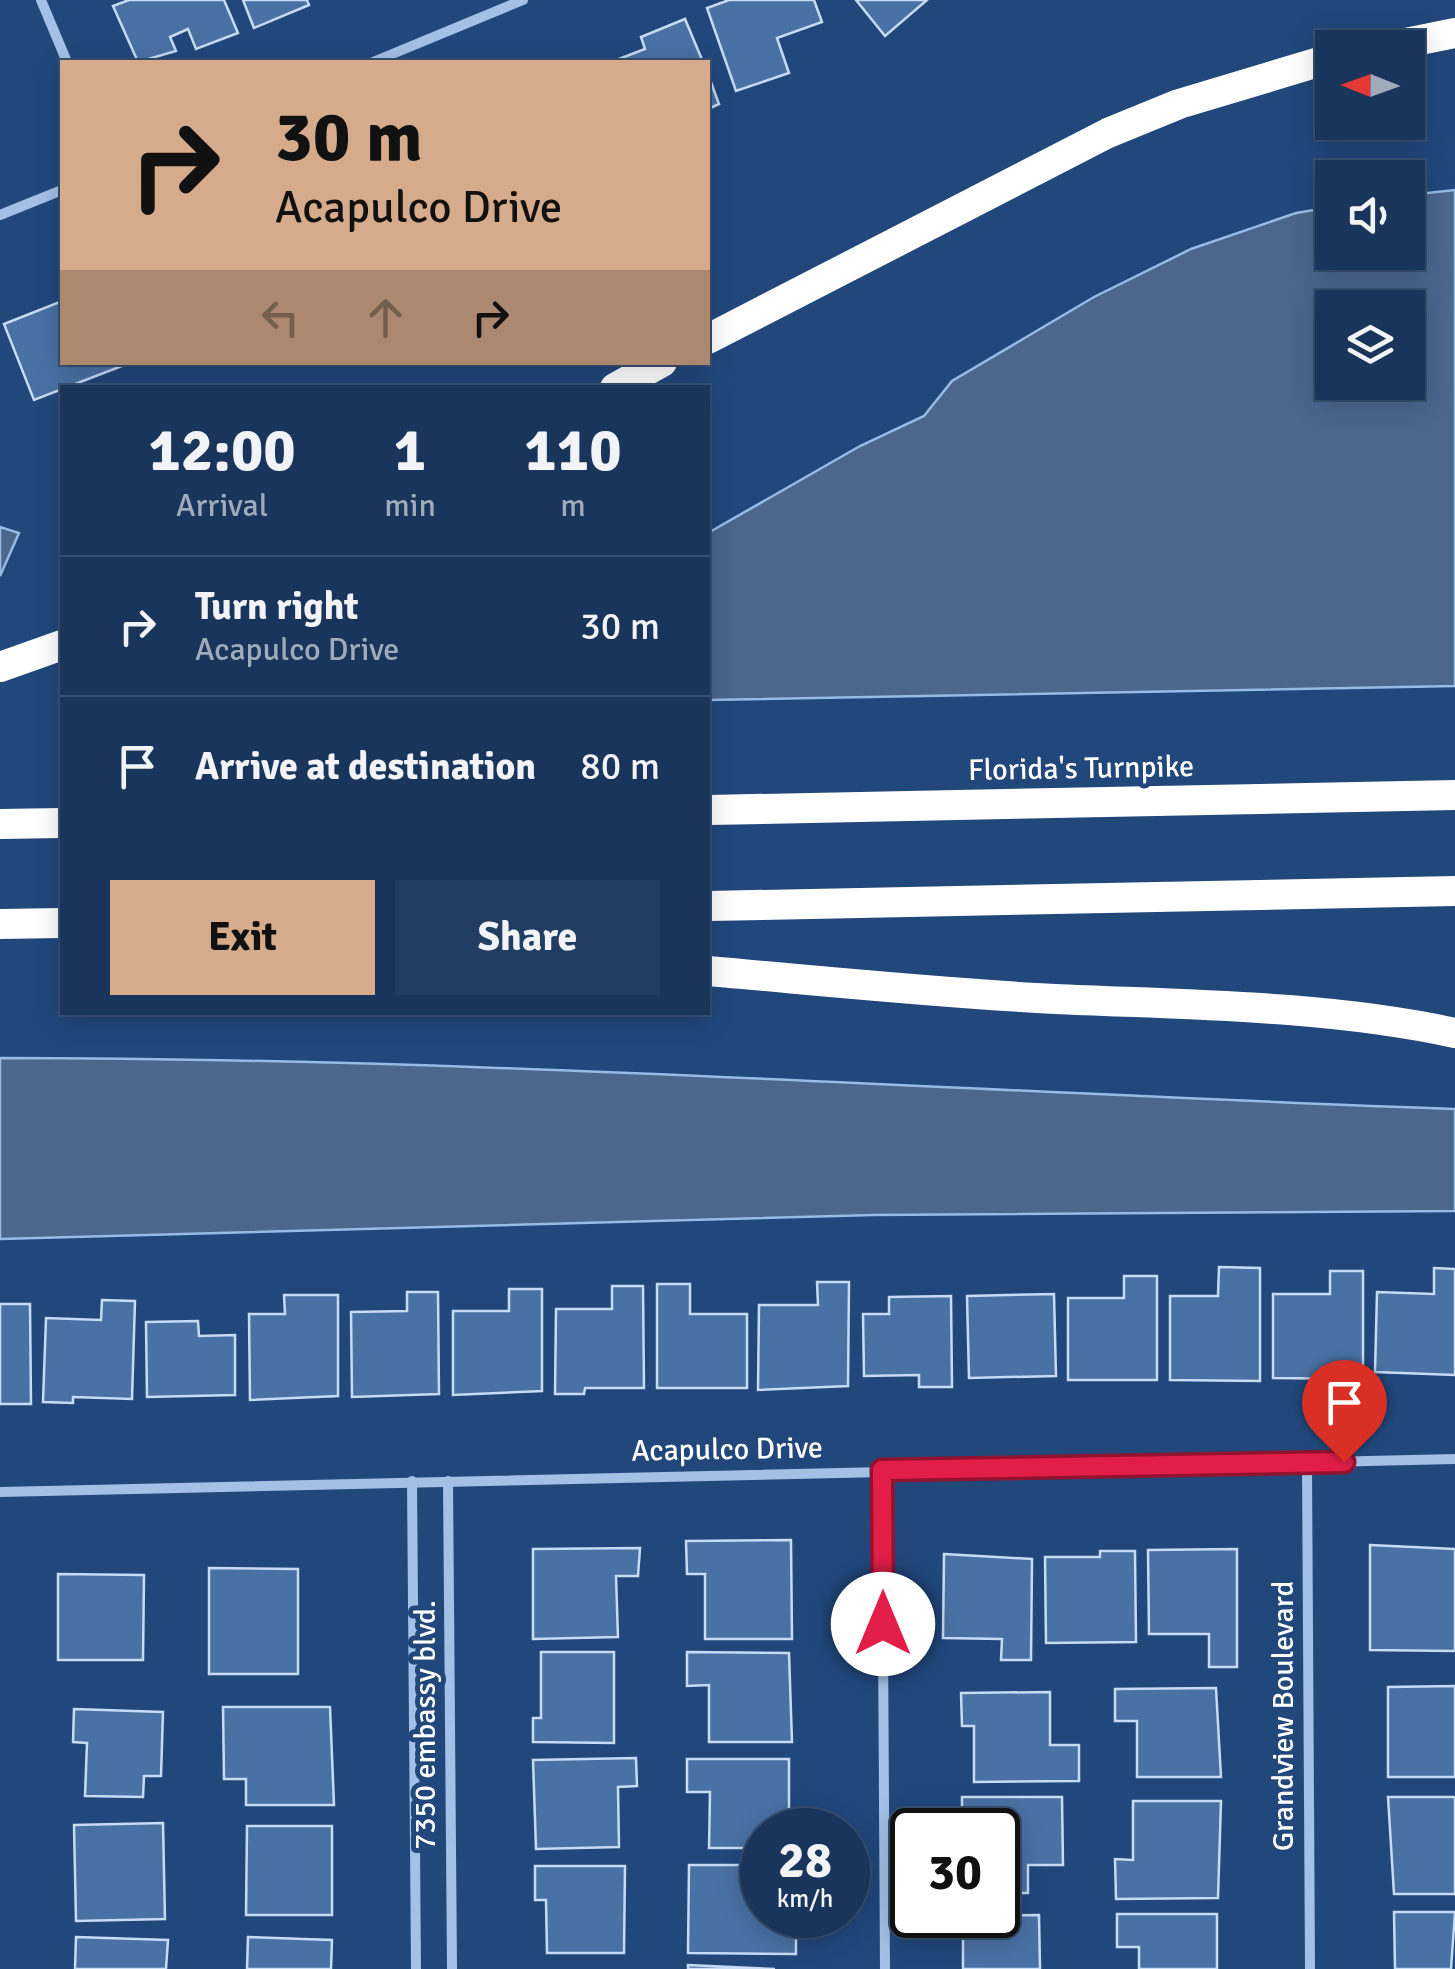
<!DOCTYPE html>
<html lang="en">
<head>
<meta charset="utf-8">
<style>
  body { margin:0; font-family:Signika,sans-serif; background:#223d62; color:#f1f3f6; height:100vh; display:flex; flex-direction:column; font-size:38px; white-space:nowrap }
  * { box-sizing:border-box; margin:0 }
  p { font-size:32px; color:#9fabbb }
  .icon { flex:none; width:55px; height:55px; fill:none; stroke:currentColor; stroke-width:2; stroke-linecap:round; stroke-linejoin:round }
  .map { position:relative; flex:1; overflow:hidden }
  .sheet { position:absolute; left:60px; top:385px; width:650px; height:630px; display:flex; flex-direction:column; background:#19355c; border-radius:0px; box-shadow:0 5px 25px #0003,0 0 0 2px #375072 }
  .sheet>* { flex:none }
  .banner { position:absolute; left:60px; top:60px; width:650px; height:305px; border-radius:0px; box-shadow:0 5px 25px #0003,0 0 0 2px #375072; background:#d6ab8b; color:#111; overflow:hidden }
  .needle { width:65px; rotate:271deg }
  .buttons { position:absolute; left:1315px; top:30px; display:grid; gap:20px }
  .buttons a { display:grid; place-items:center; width:110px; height:110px; border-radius:0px; background:#19355c; box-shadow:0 5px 25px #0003,0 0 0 2px #375072; font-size:50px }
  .speed { position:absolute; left:740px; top:1808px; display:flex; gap:20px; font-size:50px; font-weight:700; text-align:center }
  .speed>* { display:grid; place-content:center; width:130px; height:130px; border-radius:50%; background:#19355c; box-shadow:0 5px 25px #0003,0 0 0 2px #375072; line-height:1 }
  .speed small { font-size:25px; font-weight:400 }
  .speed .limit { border:5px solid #111; border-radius:15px; background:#fff; color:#111 }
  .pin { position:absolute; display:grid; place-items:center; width:85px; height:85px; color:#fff; margin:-102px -42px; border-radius:50% 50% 50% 0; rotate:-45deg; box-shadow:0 0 10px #0007 }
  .pin .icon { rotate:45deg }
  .me { position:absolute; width:110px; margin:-55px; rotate:0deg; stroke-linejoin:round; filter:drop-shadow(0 0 8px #0008) }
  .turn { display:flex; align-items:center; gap:35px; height:210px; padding:0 50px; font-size:45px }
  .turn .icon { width:130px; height:130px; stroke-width:2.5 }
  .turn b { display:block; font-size:70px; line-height:85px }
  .lanes { display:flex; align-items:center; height:95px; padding:0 50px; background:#0003; justify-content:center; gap:50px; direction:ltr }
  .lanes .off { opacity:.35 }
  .eta { display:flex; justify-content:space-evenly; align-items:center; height:170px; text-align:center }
  .eta b { font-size:60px; font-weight:700; line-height:70px }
  .cta { display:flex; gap:20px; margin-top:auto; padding:20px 50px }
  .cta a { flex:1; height:115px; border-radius:0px; background:#d6ab8b; color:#111; font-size:40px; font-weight:700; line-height:115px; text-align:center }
  .cta a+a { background:#223d62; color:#f1f3f6 }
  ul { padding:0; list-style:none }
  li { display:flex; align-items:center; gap:30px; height:140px; padding:0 50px; border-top:2px solid #375072 }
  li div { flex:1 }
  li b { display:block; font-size:38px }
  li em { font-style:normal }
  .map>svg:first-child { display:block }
  .water { fill:#4b678e; stroke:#97bbe7; stroke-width:2.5; fill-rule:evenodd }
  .building { fill:#4a71a4; stroke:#c6dbf4; stroke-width:2.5 }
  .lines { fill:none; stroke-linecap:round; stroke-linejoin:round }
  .street { stroke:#a3c0e6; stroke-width:10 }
  .highway { stroke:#fff; stroke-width:30 }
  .route-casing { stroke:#92132f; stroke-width:25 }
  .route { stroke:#e11d48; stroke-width:18 }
  .labels { text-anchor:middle; stroke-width:10; stroke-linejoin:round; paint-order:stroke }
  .street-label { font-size:30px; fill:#fff; stroke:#21477b }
</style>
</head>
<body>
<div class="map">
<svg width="1455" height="1969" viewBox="0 0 1455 1969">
  <rect width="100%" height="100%" fill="#21477b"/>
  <g class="water">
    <path d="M1455,190V686L708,700V533L860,446L924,416L952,381L1094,297L1191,249L1296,213L1332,207V252H1408V195ZM1332,308H1408V382H1332Z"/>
    <path d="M0,527L19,533L0,576Z"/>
    <path d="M0,1058C486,1058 970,1092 1455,1109V1211L874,1215L0,1239Z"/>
  </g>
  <g class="building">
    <path d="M129,0H224L238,33L196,49L188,29L170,37L176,51L138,62L113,6Z"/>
    <path d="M243,0H307L309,5L254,28Z"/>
    <path d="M729,0H814L822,22L777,38L789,73L736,91L707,8Z"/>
    <path d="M856,0H927L885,36Z"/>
    <path d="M685,19L703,62H611L645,49L641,37Z"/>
    <path d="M708,74L719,104L708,109Z"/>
    <path d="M62,301V362L127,364L34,400L4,324Z"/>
    <path d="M1219,1267L1260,1268V1381L1170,1380V1296H1218Z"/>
    <path d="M1434,1268L1455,1269V1375L1375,1372L1377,1292L1434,1294Z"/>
    <path d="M1330,1271H1363V1379L1273,1378V1294H1330Z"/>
    <path d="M1124,1276H1157V1380H1068V1298H1124Z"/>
    <path d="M817,1282H849L848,1386L758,1390L759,1305H818Z"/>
    <path d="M657,1284H690V1314H747V1388H657Z"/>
    <path d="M612,1286H643L644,1388H585L584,1394H555L556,1309H612Z"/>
    <path d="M509,1289H542V1391L453,1395V1311H509Z"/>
    <path d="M407,1292H438L439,1394L352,1397L351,1312L407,1311Z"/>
    <path d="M1054,1294L1056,1376L969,1378L967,1296Z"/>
    <path d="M284,1295H338V1396L250,1400L249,1314H285Z"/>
    <path d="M951,1296L952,1387H919V1375L864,1376L863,1314H889V1297Z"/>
    <path d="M102,1300L135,1301L132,1399L73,1397V1403L43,1402L46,1318L101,1320Z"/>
    <path d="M0,1304H30L31,1404H0Z"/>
    <path d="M198,1321L199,1336L235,1335V1395L147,1397L146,1322Z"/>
    <path d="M791,1540L792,1639H705V1574H687L686,1541Z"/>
    <path d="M1370,1545L1455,1549V1651L1370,1650Z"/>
    <path d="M640,1548L638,1576H616L618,1637L533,1639V1549Z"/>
    <path d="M1237,1549V1667H1209V1634H1149L1148,1550Z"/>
    <path d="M1100,1551H1135L1136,1642L1046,1643L1045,1557H1100Z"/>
    <path d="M944,1554L1032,1559L1031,1660H1001L1002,1639L943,1638Z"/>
    <path d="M209,1568L298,1569V1674H209Z"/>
    <path d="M58,1574L144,1575L143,1660H58Z"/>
    <path d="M541,1652H614V1743L533,1742V1718H541Z"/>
    <path d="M687,1652L789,1653L792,1742H709V1685L687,1686Z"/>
    <path d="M1455,1686V1777H1388V1687Z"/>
    <path d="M1216,1688L1221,1777H1137V1721H1115V1689Z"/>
    <path d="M1050,1692V1745H1079V1781L974,1782V1726H962L961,1693Z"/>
    <path d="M223,1707H330L334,1805H246V1779H224Z"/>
    <path d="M74,1709L163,1712L161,1776H144L143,1797L85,1796L87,1743L73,1742Z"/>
    <path d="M636,1758L637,1786L618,1787L619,1847L536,1849L533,1760Z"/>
    <path d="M687,1759H789V1819H794V1830H762V1848H709L710,1792H687Z"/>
    <path d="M962,1797H1062L1063,1865H1028V1893H998V1830L962,1829Z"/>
    <path d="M1388,1797H1455V1894H1394Z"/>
    <path d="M1133,1801H1221L1218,1898L1116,1899L1115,1859L1133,1860Z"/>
    <path d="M163,1823L165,1919L76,1921L74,1825Z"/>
    <path d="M247,1826H332V1915H246Z"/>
    <path d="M689,1865H762V1915H783V1926L796,1927V1954L688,1953Z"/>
    <path d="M535,1866H625L624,1953H547L546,1900H535Z"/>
    <path d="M1394,1912H1455L1451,1969H1395Z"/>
    <path d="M1117,1914H1217V1969H1139V1947H1117Z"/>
    <path d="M1039,1915L1040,1969H963V1916Z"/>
    <path d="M76,1937L168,1940L166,1969H75Z"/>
    <path d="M248,1937L332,1940L331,1969H247Z"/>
    <path d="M688,1965L775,1969H688Z"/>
  </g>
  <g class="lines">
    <g class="street">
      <path d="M41,0L67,62"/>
      <path d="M373,62L523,0"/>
      <path d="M0,215L62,190"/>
      <path d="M1307,1464L1310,1969"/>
      <path d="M882,1470L885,1969"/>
      <path d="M412,1481L416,1969"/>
      <path d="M448,1481L452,1969"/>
      <path d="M0,1492L1455,1459"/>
    </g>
    <g class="highway">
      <path d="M1381,48L1455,33"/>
      <path d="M708,339L1108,133L1179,104L1332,58"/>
      <path d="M615,388L662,362"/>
      <path d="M0,667L62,645"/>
      <path d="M708,810L1455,795"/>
      <path d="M0,824L62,823"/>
      <path d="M708,906L1455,891"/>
      <path d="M0,924L62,923"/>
      <path d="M708,971C823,981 939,993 1055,999C1188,1005 1325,1005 1455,1033"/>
    </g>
  </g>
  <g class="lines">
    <defs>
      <path id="route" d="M883,1624L882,1470L1344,1462"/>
    </defs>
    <use href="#route" class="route-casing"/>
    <use href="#route" class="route"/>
  </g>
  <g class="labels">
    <g class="street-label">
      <text transform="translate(1081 768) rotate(-1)" y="10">Florida's Turnpike</text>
      <text transform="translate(727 1449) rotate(-1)" y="10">Acapulco Drive</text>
      <text transform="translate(1283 1716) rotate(-90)" y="10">Grandview Boulevard</text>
      <text transform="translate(425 1725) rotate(-90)" y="10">7350 embassy blvd.</text>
    </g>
  </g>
</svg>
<div class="buttons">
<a><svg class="needle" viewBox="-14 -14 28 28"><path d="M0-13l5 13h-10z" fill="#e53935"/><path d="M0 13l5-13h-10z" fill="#9fabbb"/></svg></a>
<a><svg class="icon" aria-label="sound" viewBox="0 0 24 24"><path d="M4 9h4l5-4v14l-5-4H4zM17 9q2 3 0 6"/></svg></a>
<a><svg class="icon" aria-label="layers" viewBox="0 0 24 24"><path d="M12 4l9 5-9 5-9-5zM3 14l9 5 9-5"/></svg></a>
</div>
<div class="speed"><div>28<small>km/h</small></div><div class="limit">30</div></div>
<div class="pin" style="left:1344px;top:1462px;background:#d93025"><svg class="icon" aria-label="arrive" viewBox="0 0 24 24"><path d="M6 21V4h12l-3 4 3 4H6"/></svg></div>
<svg class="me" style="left:883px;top:1624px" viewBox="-20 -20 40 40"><circle r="19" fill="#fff"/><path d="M0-13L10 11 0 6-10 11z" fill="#e11d48"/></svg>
<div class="banner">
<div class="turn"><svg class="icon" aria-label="right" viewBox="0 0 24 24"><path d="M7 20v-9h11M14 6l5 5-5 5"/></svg><div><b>30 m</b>Acapulco Drive</div></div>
<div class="lanes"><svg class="icon off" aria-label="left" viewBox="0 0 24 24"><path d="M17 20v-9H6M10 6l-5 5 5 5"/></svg><svg class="icon off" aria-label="ahead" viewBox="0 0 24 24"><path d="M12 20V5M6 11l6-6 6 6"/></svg><svg class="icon" aria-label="right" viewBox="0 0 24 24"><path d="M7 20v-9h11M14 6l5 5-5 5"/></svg></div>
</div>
<section class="sheet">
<div class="eta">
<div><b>12:00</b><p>Arrival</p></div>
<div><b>1</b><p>min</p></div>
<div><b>110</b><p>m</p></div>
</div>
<ul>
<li><svg class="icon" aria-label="right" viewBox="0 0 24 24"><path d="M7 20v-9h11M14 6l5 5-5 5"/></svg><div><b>Turn right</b><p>Acapulco Drive</p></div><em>30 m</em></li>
<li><svg class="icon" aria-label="arrive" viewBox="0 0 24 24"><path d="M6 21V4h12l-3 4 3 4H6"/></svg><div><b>Arrive at destination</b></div><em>80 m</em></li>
</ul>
<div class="cta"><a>Exit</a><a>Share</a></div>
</section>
</div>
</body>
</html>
